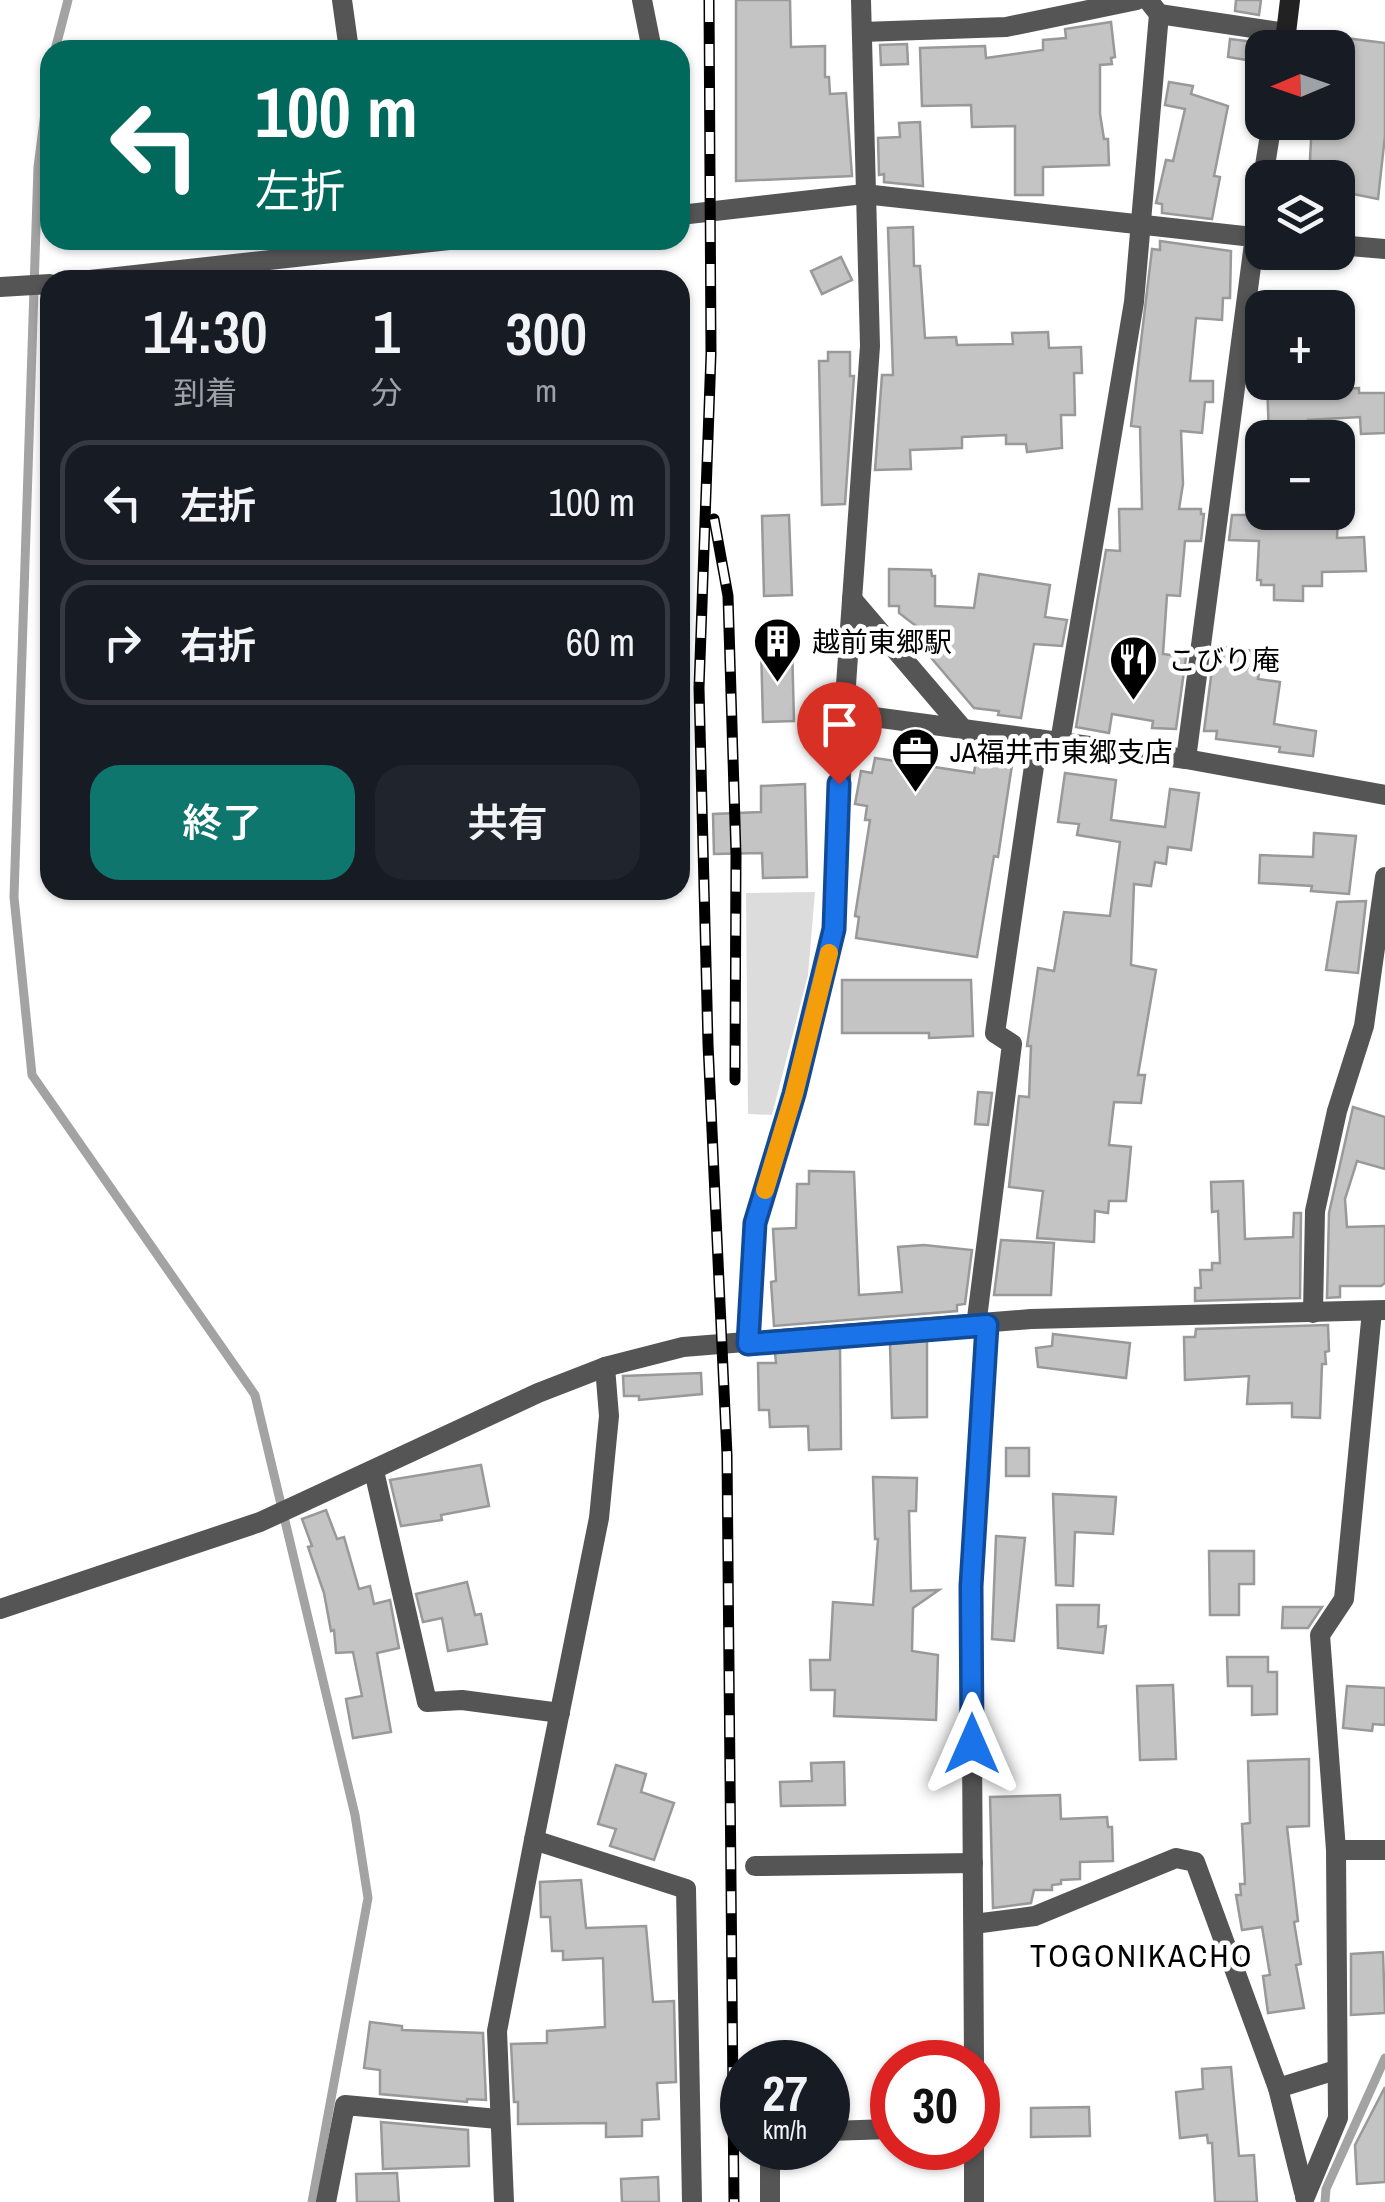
<!DOCTYPE html>
<html lang="ja">
<head>
<meta charset="utf-8">
<style>
  body { margin:0; font-family:"Archivo Narrow","Noto Sans JP",sans-serif; background:#20242c; color:#f1f3f6; height:100vh; display:flex; flex-direction:column; font-size:38px; white-space:nowrap }
  * { box-sizing:border-box; margin:0 }
  p { font-size:32px; color:#9ea1a6 }
  .icon { flex:none; width:55px; height:55px; fill:none; stroke:currentColor; stroke-width:2; stroke-linecap:round; stroke-linejoin:round }
  .map { position:relative; flex:1; overflow:hidden }
  .details { position:absolute; left:40px; top:270px; width:650px; height:630px; display:flex; flex-direction:column; background:#171b24; border-radius:30px; box-shadow:0 2px 8px #0004 }
  .details>* { flex:none }
  .top-card { position:absolute; left:40px; top:40px; width:650px; height:210px; border-radius:30px; box-shadow:0 2px 8px #0004; background:#00695c; color:#fff; overflow:hidden }
  .needle { width:65px; rotate:268deg }
  .controls { position:absolute; left:1245px; top:30px; display:grid; gap:20px }
  .controls a { display:grid; place-items:center; width:110px; height:110px; border-radius:20px; background:#171b24; box-shadow:0 2px 8px #0004; font-size:50px }
  .speed { position:absolute; left:720px; top:2040px; display:flex; gap:20px; font-size:50px; font-weight:700; text-align:center }
  .speed>* { display:grid; place-content:center; width:130px; height:130px; border-radius:50%; background:#171b24; box-shadow:0 2px 8px #0004; line-height:1 }
  .speed small { font-size:25px; font-weight:400 }
  .speed .limit { border:15px solid #d22; background:#fff; color:#111 }
  .pin { position:absolute; display:grid; place-items:center; width:85px; height:85px; color:#fff; margin:-102px -42px; border-radius:50% 50% 50% 0; rotate:-45deg; box-shadow:0 0 10px #0007 }
  .pin .icon { rotate:45deg }
  .me { position:absolute; width:110px; margin:-55px; rotate:0deg; stroke-linejoin:round; filter:drop-shadow(0 0 8px #0008) }
  .turn { display:flex; align-items:center; gap:35px; height:210px; padding:0 50px; font-size:45px }
  .turn .icon { width:130px; height:130px; stroke-width:2.5 }
  .turn b { display:block; font-size:70px; line-height:85px }
  .eta { display:flex; justify-content:space-evenly; align-items:center; height:170px; text-align:center }
  .eta b { font-size:60px; font-weight:600; line-height:70px }
  .cta { display:flex; gap:20px; margin-top:auto; padding:20px 50px }
  .cta a { flex:1; height:115px; border-radius:30px; background:#0f766e; color:#fff; font-size:40px; font-weight:600; line-height:115px; text-align:center }
  .cta a+a { background:#20242c; color:#f1f3f6 }
  ul { padding:0; list-style:none }
  li { display:flex; align-items:center; gap:30px; height:125px; margin:0 20px 15px; padding:0 30px; border:5px solid #363941; border-radius:30px }
  li div { flex:1 }
  li b { display:block; font-size:38px }
  li em { font-style:normal }
  .map>svg:first-child { display:block }
  .green { fill:#dcdcdc }
  .lines { fill:none; stroke-linecap:round; stroke-linejoin:round }
  .stream { stroke:#a3a3a3; stroke-width:9 }
  .building { fill:#c4c4c4; stroke:#999; stroke-width:2.5 }
  .street { stroke:#555; stroke-width:20 }
  .secondary { stroke:#222; stroke-width:20 }
  .rail-casing { stroke:#000; stroke-width:11 }
  .rail { stroke:#fff; stroke-width:8; stroke-dasharray:22; stroke-linecap:butt }
  .route-casing { stroke:#114b97; stroke-width:25 }
  .route { stroke:#1a73e8; stroke-width:18 }
  .slow { stroke:#f59e0b; stroke-width:18 }
  .labels { text-anchor:middle; stroke-width:9; stroke-linejoin:round; paint-order:stroke }
  .poi-label { font-size:28px; fill:#000; stroke:#fff; text-anchor:start }
  .quarter-label { font-size:32px; letter-spacing:2.5px; fill:#000; stroke:#fff }
</style>
</head>
<body>
<div class="map">
<svg width="1385" height="2202" viewBox="0 0 1385 2202">
  <rect width="100%" height="100%" fill="#fff"/>
  <path class="green" d="M815,892L808,975L772,1115L748,1114L746,893Z"/>
  <g class="lines">
    <g class="stream">
      <path d="M55,50L68,0"/>
      <path d="M50,74L38,167L14,897L32,1075L255,1395L355,1815L368,1898L312,2202"/>
      <path d="M1325,2202L1326,2189L1385,2058"/>
    </g>
  </g>
  <g class="building">
    <path d="M736,0H790L791,47L825,46V77H829L830,94L846,93L852,176L736,181Z"/>
    <path d="M1236,0H1261L1259,15L1235,11Z"/>
    <path d="M1111,22L1115,57L1111,58L1112,64L1100,65V114L1104,139H1108L1109,165L1043,167V195H1015V126L972,127L971,105L922,106L920,48L985,46L986,58L1043,50V40L1066,38L1065,29Z"/>
    <path d="M1338,37L1385,43V136L1378,199L1338,191V178H1309L1312,122H1338Z"/>
    <path d="M1230,39L1255,42L1253,61L1228,57Z"/>
    <path d="M907,44L908,64L881,65L880,45Z"/>
    <path d="M1169,82L1193,86L1191,94L1228,106L1214,176L1220,177L1212,219L1162,213V204L1156,203L1166,160L1173,161L1185,109L1165,105Z"/>
    <path d="M920,122L923,186L884,182V174L879,175L878,138L900,137L899,123Z"/>
    <path d="M913,227L914,266H920L925,338L956,337L957,345L1013,344L1012,333L1048,332L1049,348L1081,347L1082,373H1074L1075,415H1061L1062,448L1027,452L1026,444H1006V435L962,437V448L910,450L911,469L875,470L882,375H893L888,228Z"/>
    <path d="M1160,241L1231,251L1230,298H1223L1222,320L1196,318L1190,381H1213V402H1205L1202,433L1181,431L1183,484L1179,509H1201V514H1204L1201,541H1185L1180,596L1167,595L1163,654L1186,657L1176,729L1152,728L1153,721L1112,714L1109,733L1076,727L1106,550L1120,551L1119,509H1142L1140,427L1131,426L1152,249L1160,250Z"/>
    <path d="M841,257L852,280L822,294L811,271Z"/>
    <path d="M828,352H850V376H854L845,504L822,505L819,361H828Z"/>
    <path d="M1267,383H1303L1304,387L1332,386L1333,389L1359,388V393H1385V433L1361,434L1360,417L1308,420L1309,435L1269,436Z"/>
    <path d="M789,515L792,595L764,596L762,516Z"/>
    <path d="M1232,515H1263V519L1338,518L1337,538L1364,537L1366,571L1322,572V586H1303V601L1274,600V585H1261V580H1257L1259,541L1229,540Z"/>
    <path d="M889,569L931,570L932,576H935V606L974,608L979,574L1050,585L1045,617L1067,620L1062,646L1034,644L1021,718L998,715L999,711L974,708L916,640L920,629L899,613V606H889Z"/>
    <path d="M792,645L794,721L763,722L761,646Z"/>
    <path d="M1224,647L1262,652L1258,679L1280,682L1274,724L1316,731L1313,756L1279,752L1280,747L1216,739L1217,731H1204L1213,661L1222,662Z"/>
    <path d="M875,758L974,773L976,760L1012,765L998,857L994,856L977,957L856,938L859,917L855,916L870,820H865L867,806L855,804L861,771L872,773Z"/>
    <path d="M1065,773L1116,780L1111,820L1165,827L1170,789L1199,793L1191,850L1168,847L1166,864L1155,862L1151,886L1134,884L1131,965L1156,970L1138,1075H1145L1141,1103L1114,1102L1109,1145L1131,1147L1126,1201H1109L1108,1213L1095,1211L1094,1242L1037,1238L1043,1191L1009,1187L1019,1096L1029,1097L1031,1046H1027L1038,968L1054,971L1064,912L1110,916L1120,842L1077,835L1079,824L1058,822Z"/>
    <path d="M805,784L807,877L763,878L762,853L714,854L713,814L761,812V786Z"/>
    <path d="M1314,833L1356,836L1349,894L1311,891L1312,886L1259,883L1260,855L1313,857Z"/>
    <path d="M1366,901L1358,973L1326,970L1337,902Z"/>
    <path d="M842,980H971L973,1036L929,1038V1033H842Z"/>
    <path d="M978,1092L992,1093L988,1125L975,1124Z"/>
    <path d="M1353,1107L1385,1117V1169L1357,1161L1345,1199L1347,1227L1385,1226V1283L1381,1286H1340V1297L1327,1298L1329,1213Z"/>
    <path d="M809,1171L854,1172L859,1295L902,1292L898,1247L924,1245L972,1250L965,1304L957,1305V1311L774,1326L771,1282L776,1281L773,1229L796,1228L797,1184H809Z"/>
    <path d="M1243,1181L1245,1239L1293,1237L1294,1213H1301L1300,1298L1195,1301V1288H1201L1200,1270H1212V1263H1220L1218,1211L1212,1212L1211,1182Z"/>
    <path d="M1001,1240L1054,1243L1051,1295H994Z"/>
    <path d="M1328,1325L1329,1351L1325,1352L1326,1364H1322L1320,1418L1292,1417V1403L1247,1404L1249,1376L1185,1380L1184,1337H1195L1196,1329Z"/>
    <path d="M1053,1334L1130,1343L1126,1378L1038,1367L1036,1348L1052,1346Z"/>
    <path d="M927,1341V1417L892,1418L890,1344Z"/>
    <path d="M840,1348L841,1449L809,1450L808,1426L770,1427L769,1410H759L758,1363H776L775,1353Z"/>
    <path d="M701,1373L702,1394L639,1400V1396H624L623,1376Z"/>
    <rect x="1006" y="1448" width="23" height="28"/>
    <path d="M481,1465L489,1506L441,1515L442,1520L401,1526L390,1480Z"/>
    <path d="M873,1477L917,1478L916,1511H909L911,1591L939,1590L913,1608L912,1651L938,1655L936,1720L834,1716L835,1690H811L810,1660H830L833,1602L873,1605L878,1539H875Z"/>
    <path d="M1053,1494L1116,1497L1113,1534L1075,1532L1073,1586L1056,1585Z"/>
    <path d="M326,1510L337,1539L344,1537L359,1589L370,1586L374,1604L390,1600L399,1648L377,1653L391,1732L353,1738L346,1699L362,1696L353,1652L336,1653L334,1630L331,1631L324,1593L308,1547L312,1546L302,1519Z"/>
    <path d="M996,1536L1025,1538L1014,1641L992,1639Z"/>
    <path d="M1209,1551H1254V1584H1239V1615H1210Z"/>
    <path d="M467,1582L475,1615L481,1614L487,1644L448,1651L442,1618L423,1622L416,1594Z"/>
    <path d="M1057,1605H1099L1098,1627L1106,1626L1103,1653L1058,1648Z"/>
    <path d="M1283,1607H1322L1308,1628H1282Z"/>
    <path d="M1227,1657H1268V1672H1277V1714L1252,1715V1686H1228Z"/>
    <path d="M1173,1685L1176,1759L1140,1760L1137,1686Z"/>
    <path d="M1347,1686L1385,1688V1725L1373,1724L1372,1731L1343,1728Z"/>
    <path d="M1309,1759V1826L1287,1827L1298,1921L1294,1922L1301,1964L1296,1965L1304,2008L1268,2013L1263,1976L1270,1975L1262,1927L1242,1930L1236,1895H1241L1240,1884H1245L1242,1824L1250,1823L1248,1761Z"/>
    <path d="M844,1762L845,1805L781,1806L780,1782L812,1781L811,1763Z"/>
    <path d="M616,1765L646,1774L641,1792L674,1803L654,1860L610,1846L616,1829L598,1824Z"/>
    <path d="M1060,1795L1061,1819L1107,1817L1108,1827H1112L1113,1861L1080,1862V1879L1061,1880V1884L1052,1885V1890H1034L1031,1903L993,1908L990,1797Z"/>
    <path d="M581,1880L586,1928L646,1926L653,2002L674,2001L676,2082L657,2083L659,2119L642,2120V2136L606,2137V2123L518,2124V2102H514L511,2044L547,2043V2031L605,2027L603,1958L563,1960V1951H552L550,1917H541L540,1882Z"/>
    <path d="M1383,1952L1385,2013L1351,2015V1954Z"/>
    <path d="M370,2022L402,2026V2030L483,2033L486,2100L467,2099V2102L380,2094V2070L364,2068Z"/>
    <path d="M1231,2067L1239,2156L1254,2155L1257,2202H1215L1212,2143H1208L1207,2135L1180,2138L1176,2092L1203,2089L1202,2069Z"/>
    <path d="M1385,2087V2182L1357,2184L1355,2145Z"/>
    <path d="M1089,2107L1090,2136L1031,2137V2108Z"/>
    <path d="M381,2122L468,2130L469,2166L383,2169Z"/>
    <path d="M397,2173L399,2202H357L356,2174Z"/>
    <path d="M658,2177L659,2202H622L621,2179Z"/>
  </g>
  <g class="lines">
    <g class="street">
      <path d="M342,0L349,50"/>
      <path d="M642,0L652,50"/>
      <path d="M1159,14L1286,33L1283,48"/>
      <path d="M862,32L1006,27L1137,0"/>
      <path d="M1263,178L1272,122"/>
      <path d="M680,215L864,194L1262,238"/>
      <path d="M1338,245L1385,249"/>
      <path d="M90,280L449,240"/>
      <path d="M0,287L50,284"/>
      <path d="M852,599L964,730"/>
      <path d="M844,713L1186,759L1385,795"/>
      <path d="M1060,742L1134,302L1159,14L1148,0"/>
      <path d="M1186,759L1262,183"/>
      <path d="M1313,1313L1315,1211L1337,1111L1364,1026L1385,877"/>
      <path d="M976,1326L1012,1044L995,1033L1038,739"/>
      <path d="M748,1344L755,1223L794,1094L834,929L844,713L870,346L861,0"/>
      <path d="M374,1471L427,1702L462,1700L560,1713"/>
      <path d="M0,1609L260,1522L538,1393L605,1367L683,1347L1031,1319L1385,1310"/>
      <path d="M534,1840L599,1518L609,1416L605,1367"/>
      <path d="M1336,1850L1320,1635L1344,1599L1372,1311"/>
      <path d="M755,1866L973,1863"/>
      <path d="M974,1924L1035,1916L1176,1858L1195,1862L1278,2088L1304,2192"/>
      <path d="M974,2062L971,1586L987,1325"/>
      <path d="M1278,2088L1336,2070"/>
      <path d="M828,2131L892,2129"/>
      <path d="M974,2148V2202"/>
      <path d="M1305,2197L1338,2118L1336,1850H1385"/>
      <path d="M326,2202L345,2105L498,2119"/>
      <path d="M504,2202L497,2031L534,1840L686,1889L692,2202"/>
      <path d="M770,2202V2148"/>
    </g>
    <path class="secondary" d="M1286,33L1290,0"/>
    <defs>
      <g id="rail">
        <path d="M709,0L711,354L699,688L708,1044L727,1455L734,2202"/>
        <path d="M714,519L728,596L736,855L735,1080"/>
      </g>
    </defs>
    <use href="#rail" class="rail-casing"/>
    <use href="#rail" class="rail"/>
  </g>
  <g class="lines">
    <defs>
      <path id="route" d="M839,784L834,929L794,1094L755,1223L748,1344L987,1325L971,1586L972,1744"/>
    </defs>
    <use href="#route" class="route-casing"/>
    <use href="#route" class="route"/>
    <path class="slow" d="M765,1190L794,1094L829,953"/>
  </g>
  <defs>
    <symbol id="building-pin" viewBox="-11 -11 22 30"><path d="M0 17L-7.5 6A9.5 9.5 0 1 1 7.5 6Z" fill="#000" stroke="#fff"/><path d="M-4-6H4V6H1V3H-1V6H-4ZM-2.5-4.3h1.7v1.8h-1.7ZM.8-4.3h1.7v1.8H.8ZM-2.5-1h1.7V.8h-1.7ZM.8-1h1.7V.8H.8Z" fill="#fff"/></symbol>
    <symbol id="restaurant-pin" viewBox="-11 -11 22 30"><path d="M0 17L-7.5 6A9.5 9.5 0 1 1 7.5 6Z" fill="#000" stroke="#fff"/><path d="M-5-6h1v4h1v-4h1v4h1v-4h1v5L-1.5 .5V6h-2V.5L-5-1ZM5-6V6H3V1.5H1.5Q1.5-4 5-6Z" fill="#fff"/></symbol>
    <symbol id="office-pin" viewBox="-11 -11 22 30"><path d="M0 17L-7.5 6A9.5 9.5 0 1 1 7.5 6Z" fill="#000" stroke="#fff"/><path d="M-6-3h4V-5.5h4V-3h4V5H-6ZM-1-4.5V-3h2v-1.5ZM-6 0V1H6V0Z" fill="#fff"/></symbol>
  </defs>
  <g fill-rule="evenodd">
    <use href="#building-pin" x="750" y="614" width="55" height="75"/>
    <use href="#restaurant-pin" x="1106" y="632" width="55" height="75"/>
    <use href="#office-pin" x="888" y="724" width="55" height="75"/>
  </g>
  <g class="labels">
    <g class="poi-label">
      <text x="812" y="652">越前東郷駅</text>
      <text x="1168" y="670">こびり庵</text>
      <text x="950" y="762">JA福井市東郷支店</text>
    </g>
    <g class="quarter-label">
      <text x="1142" y="1967">TOGONIKACHO</text>
    </g>
  </g>
</svg>
<div class="controls">
<a><svg class="needle" viewBox="-14 -14 28 28"><path d="M0-13l5 13h-10z" fill="#e53935"/><path d="M0 13l5-13h-10z" fill="#9ea1a6"/></svg></a>
<a><svg class="icon" aria-label="layers" viewBox="0 0 24 24"><path d="M12 4l9 5-9 5-9-5zM3 14l9 5 9-5"/></svg></a>
<a>+</a>
<a>−</a>
</div>
<div class="speed"><div>27<small>km/h</small></div><div class="limit">30</div></div>
<div class="pin" style="left:839px;top:784px;background:#d93025"><svg class="icon" aria-label="arrive" viewBox="0 0 24 24"><path d="M6 21V4h12l-3 4 3 4H6"/></svg></div>
<svg class="me" style="left:972px;top:1744px" viewBox="-20 -20 40 40"><path d="M0-17L14 15 0 8-14 15z" fill="#1a73e8" stroke="#fff" stroke-width="4"/></svg>
<div class="top-card">
<div class="turn"><svg class="icon" aria-label="left" viewBox="0 0 24 24"><path d="M17 20v-9H6M10 6l-5 5 5 5"/></svg><div><b>100 m</b>左折</div></div>
</div>
<section class="details">
<div class="eta">
<div><b>14:30</b><p>到着</p></div>
<div><b>1</b><p>分</p></div>
<div><b>300</b><p>m</p></div>
</div>
<ul>
<li><svg class="icon" aria-label="left" viewBox="0 0 24 24"><path d="M17 20v-9H6M10 6l-5 5 5 5"/></svg><div><b>左折</b></div><em>100 m</em></li>
<li><svg class="icon" aria-label="right" viewBox="0 0 24 24"><path d="M7 20v-9h11M14 6l5 5-5 5"/></svg><div><b>右折</b></div><em>60 m</em></li>
</ul>
<div class="cta"><a>終了</a><a>共有</a></div>
</section>
</div>
</body>
</html>
